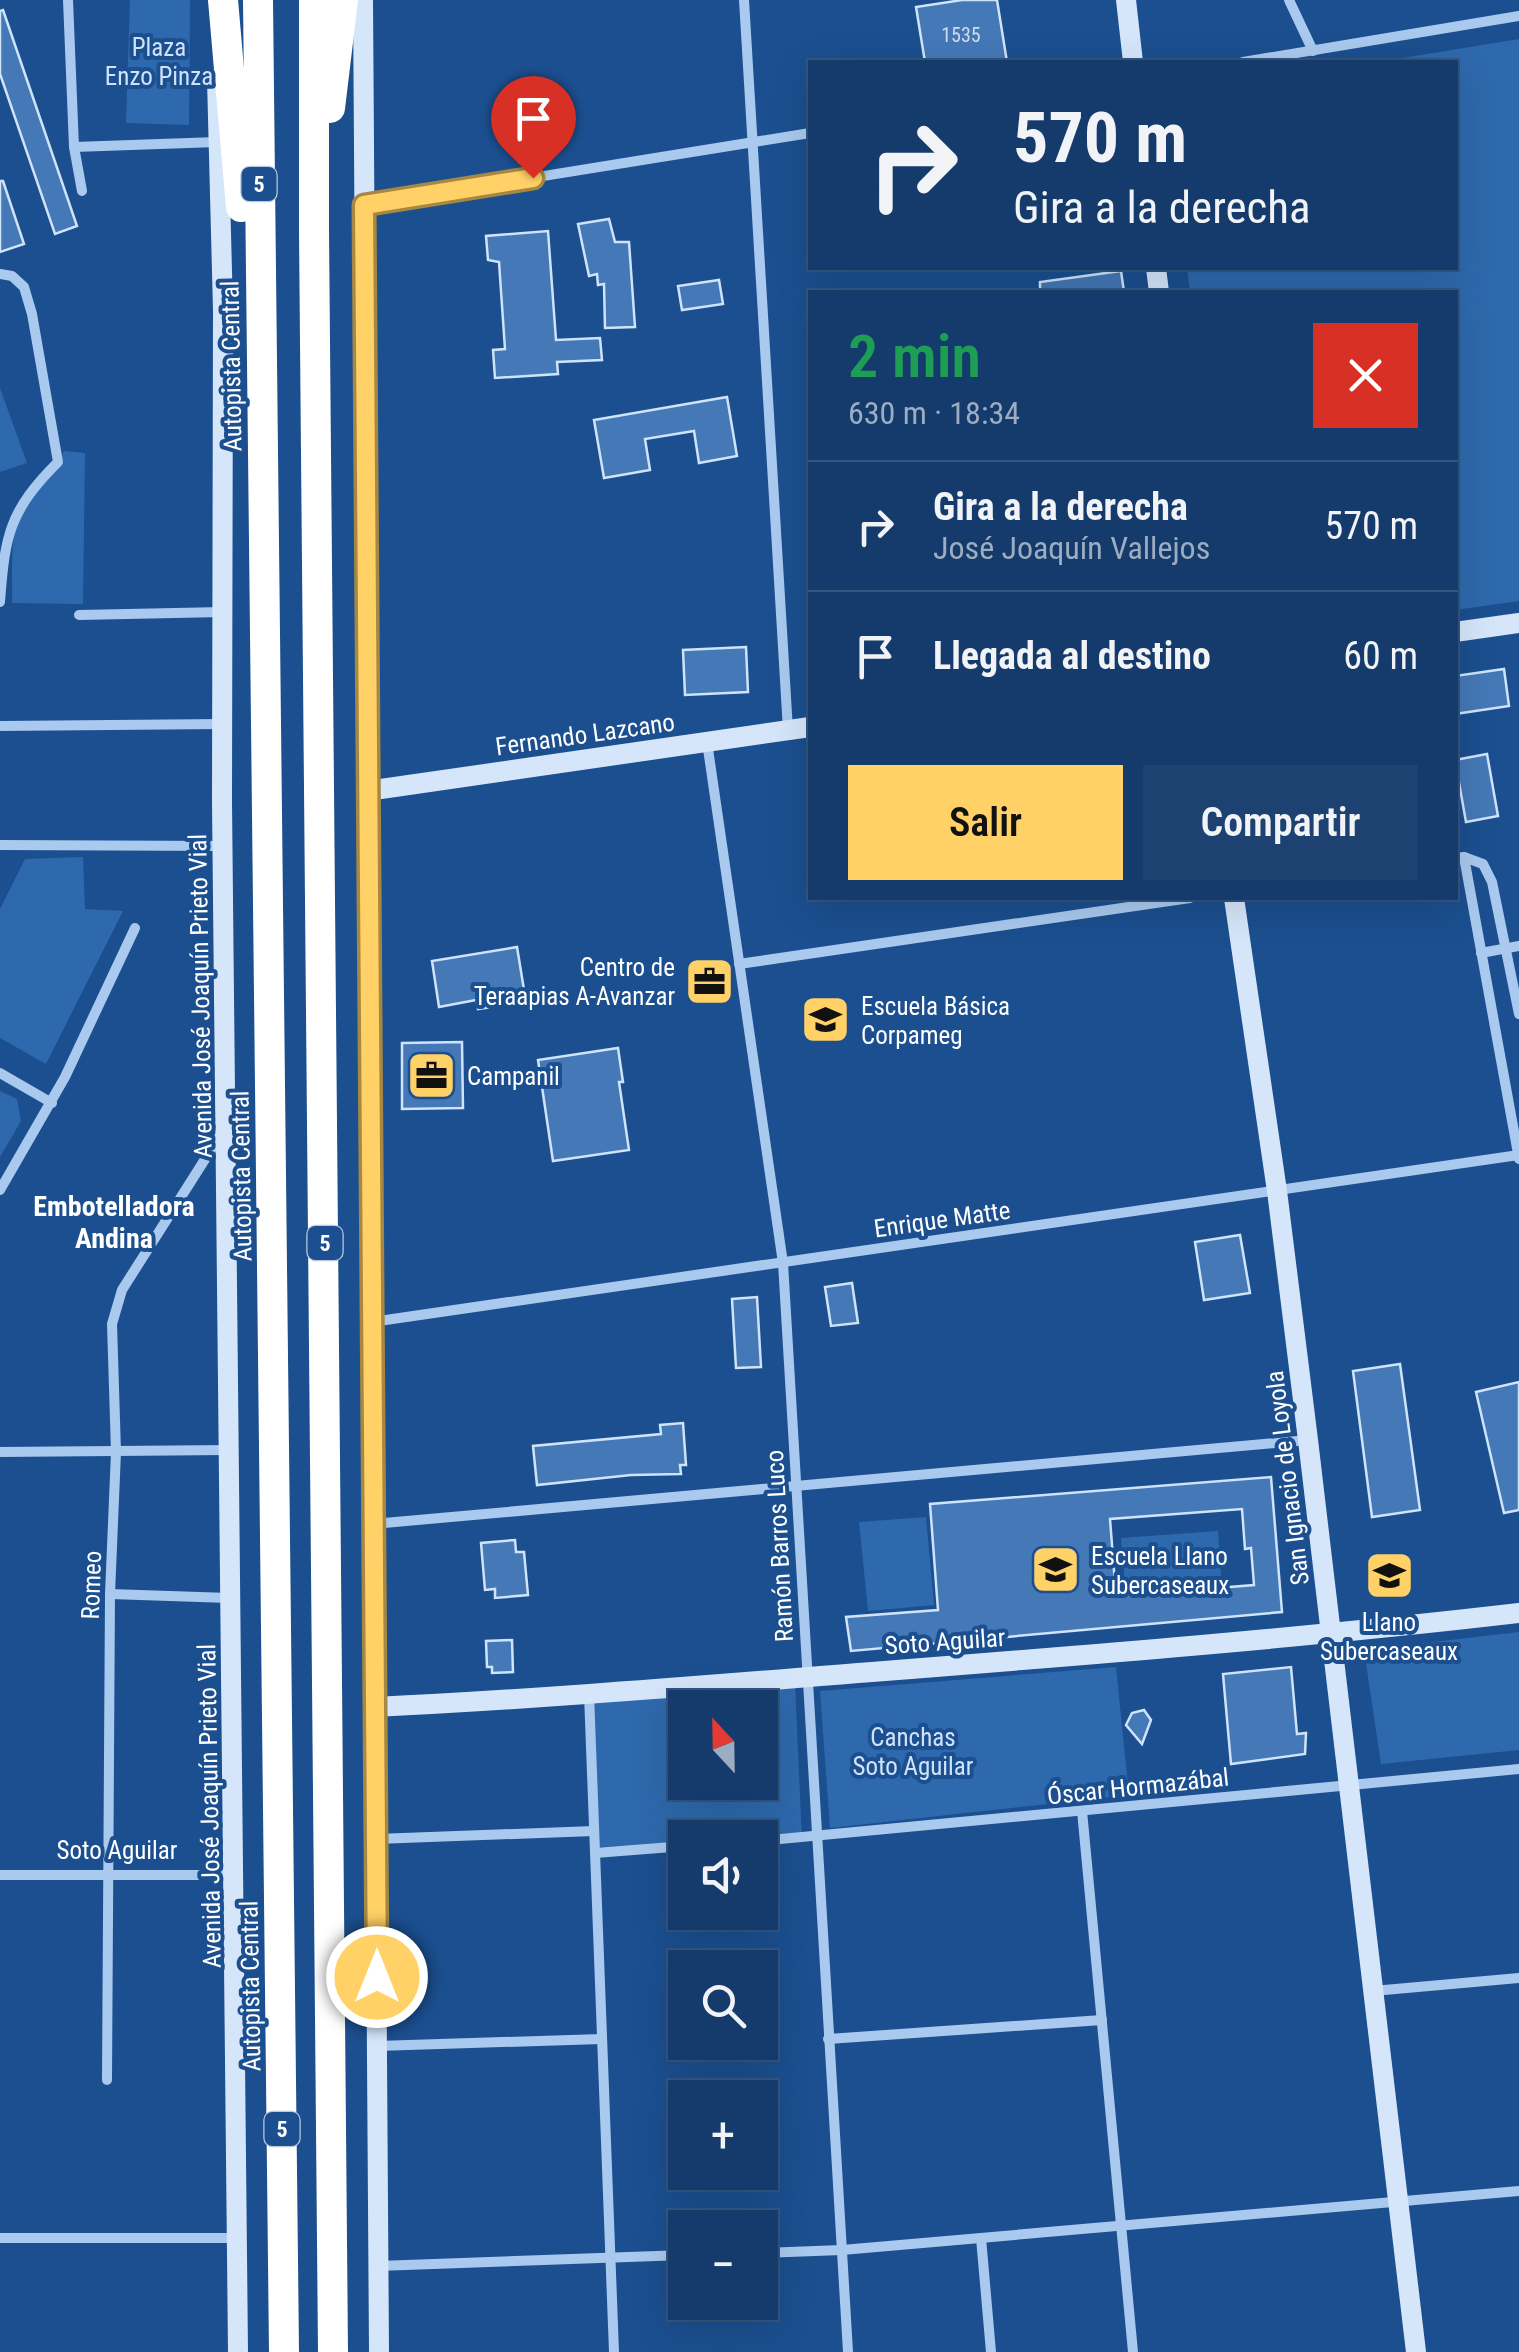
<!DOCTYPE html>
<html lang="es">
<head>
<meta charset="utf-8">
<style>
  body { margin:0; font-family:"Roboto Condensed",sans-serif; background:#1d4271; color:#f1f3f6; height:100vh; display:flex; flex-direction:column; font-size:38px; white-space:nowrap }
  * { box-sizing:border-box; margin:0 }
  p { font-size:32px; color:#9dadc1 }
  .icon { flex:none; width:55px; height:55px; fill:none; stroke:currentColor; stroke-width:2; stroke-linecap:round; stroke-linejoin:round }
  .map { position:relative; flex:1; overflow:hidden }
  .side { position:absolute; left:808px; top:290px; width:650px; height:610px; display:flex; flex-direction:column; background:#143b6b; border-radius:0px; box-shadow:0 10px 40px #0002,0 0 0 2px #33557e }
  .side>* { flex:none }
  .guide { position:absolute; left:808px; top:60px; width:650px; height:210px; border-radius:0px; box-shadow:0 10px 40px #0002,0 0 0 2px #33557e; background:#143b6b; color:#f1f3f6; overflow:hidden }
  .needle { width:65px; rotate:338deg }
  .tools { position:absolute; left:668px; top:1690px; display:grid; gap:20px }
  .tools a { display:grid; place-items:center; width:110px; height:110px; border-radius:0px; background:#143b6b; box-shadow:0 10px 40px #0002,0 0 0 2px #33557e; font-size:50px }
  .pin { position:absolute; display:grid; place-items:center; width:85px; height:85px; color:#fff; margin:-102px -42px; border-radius:50% 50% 50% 0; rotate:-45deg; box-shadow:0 0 10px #0007 }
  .pin .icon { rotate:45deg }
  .me { position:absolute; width:110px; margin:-55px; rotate:0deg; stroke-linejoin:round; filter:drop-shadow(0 0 8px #0008) }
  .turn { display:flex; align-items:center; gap:35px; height:210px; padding:0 40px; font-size:45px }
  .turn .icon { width:130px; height:130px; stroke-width:2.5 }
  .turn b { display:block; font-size:70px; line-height:85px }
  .round { display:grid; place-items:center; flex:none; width:105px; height:105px; border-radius:0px; background:#1d4271 }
  .overview { display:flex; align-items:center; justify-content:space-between; height:170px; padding:0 40px }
  h1 { font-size:60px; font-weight:600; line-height:75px; color:#1e9e55 }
  .cta { display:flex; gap:20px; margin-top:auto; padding:20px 40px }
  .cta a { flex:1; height:115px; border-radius:0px; background:#ffd166; color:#111; font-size:40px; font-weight:600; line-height:115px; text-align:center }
  .cta a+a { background:#1d4271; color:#f1f3f6 }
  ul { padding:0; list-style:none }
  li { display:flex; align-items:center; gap:30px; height:130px; padding:0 40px; border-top:2px solid #33557e }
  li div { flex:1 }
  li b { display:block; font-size:38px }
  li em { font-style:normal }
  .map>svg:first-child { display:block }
  .green { fill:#2e69ad; fill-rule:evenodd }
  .building { fill:#4478b7; stroke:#cfe3fa; stroke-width:2.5; fill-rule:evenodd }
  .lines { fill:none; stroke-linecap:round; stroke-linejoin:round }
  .street { stroke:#a9c9ee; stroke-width:10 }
  .secondary { stroke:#d6e6fa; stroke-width:20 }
  .highway { stroke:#fff; stroke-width:30 }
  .route-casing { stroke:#a68842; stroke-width:25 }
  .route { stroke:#ffd166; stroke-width:18 }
  .labels { text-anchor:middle; stroke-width:8; stroke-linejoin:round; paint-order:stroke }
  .number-label { font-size:20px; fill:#d0dded }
  .shield { fill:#1b4f8f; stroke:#bbcadd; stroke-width:2.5 }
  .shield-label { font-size:22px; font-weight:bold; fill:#fff }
  .park-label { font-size:25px; fill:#cfe3fa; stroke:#1b4f8f }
  .street-label { font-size:25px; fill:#fff; stroke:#1b4f8f }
  .poi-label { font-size:25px; fill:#fff; stroke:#1b4f8f; text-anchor:start }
  .neighbourhood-label { font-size:28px; font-weight:bold; fill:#fff; stroke:#1b4f8f }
</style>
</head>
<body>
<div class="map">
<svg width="1519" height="2352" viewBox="0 0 1519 2352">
  <rect width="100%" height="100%" fill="#1b4f8f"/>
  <g class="green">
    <path d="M130,0H190L189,125L126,123Z"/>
    <path d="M1519,39V601L1455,610V292H1190L1187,268H1455V62H1378Z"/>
    <path d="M0,388L27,463L0,472Z"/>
    <path d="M64,451L85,453L83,604L12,603C13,567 7,525 31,495C43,479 56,470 64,451Z"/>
    <path d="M83,857L85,909L123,911L46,1064L0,1038V909L25,859Z"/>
    <path d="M0,1091L17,1099L21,1121L0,1157Z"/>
    <path d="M926,1517L934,1605L868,1611L859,1522Z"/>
    <path d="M1218,1531L1221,1576L1125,1584L1121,1538Z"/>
    <path d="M1519,1632V1750L1381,1764L1364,1650Z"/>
    <path d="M1116,1667L1129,1795L830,1828L820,1691Z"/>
    <path d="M795,1684L802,1840L685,1838V1844L598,1847L592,1699ZM685,1708H760V1782H685Z"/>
  </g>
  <g class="building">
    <path d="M962,0H997L1007,62H925L916,7Z"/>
    <path d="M3,10L77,226L55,234L0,74V11Z"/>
    <path d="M0,181H3L24,244L0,252Z"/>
    <path d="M609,219L615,242H629L635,327L605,328L604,284L598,285L597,274L589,276L578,224Z"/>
    <path d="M548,231L556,340L600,338L602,360L557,362L558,374L495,378L493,350L505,349L499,262L488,260L486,236Z"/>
    <path d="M1121,271L1124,292H1040V282Z"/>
    <path d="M719,280L723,304L682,310L678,286Z"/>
    <path d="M727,397L737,456L699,463L694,431L645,439L650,470L604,478L594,420Z"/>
    <path d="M746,647L748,692L685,695L683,650Z"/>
    <path d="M1504,669L1509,706L1455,714V676Z"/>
    <path d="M1487,754L1498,816L1466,822L1455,760Z"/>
    <path d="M517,947L526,1002L478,1009L476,1000L439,1007L432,961Z"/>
    <path d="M462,1042L463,1108L402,1109V1043Z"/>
    <path d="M618,1048L623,1082H619L629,1150L553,1161L538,1060Z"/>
    <path d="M1240,1235L1250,1293L1204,1300L1195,1242Z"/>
    <path d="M852,1283L858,1323L831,1326L825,1287Z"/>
    <path d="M757,1297L761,1367L736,1368L732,1299Z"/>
    <path d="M1400,1364L1420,1510L1372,1517L1353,1371Z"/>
    <path d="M1519,1382V1510L1504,1513L1476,1392Z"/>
    <path d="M683,1423L686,1465H680L681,1474L631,1475L537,1485L533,1446L661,1434L660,1425Z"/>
    <path d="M1271,1477L1282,1612L851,1651L846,1617L938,1610L930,1504ZM1242,1509L1245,1549L1251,1548L1254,1585L1116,1596L1110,1519Z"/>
    <path d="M515,1540L516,1552H524L528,1595L495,1598V1589L485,1590L481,1543Z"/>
    <path d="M512,1640L513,1672L492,1673V1667H487L486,1641Z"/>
    <path d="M1291,1667L1297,1734L1306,1733L1305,1754L1231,1764L1223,1674Z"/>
    <path d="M1144,1710L1151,1720L1142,1744L1126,1725L1132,1713Z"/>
  </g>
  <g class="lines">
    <g class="street">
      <path d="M68,0L74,147L82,191"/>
      <path d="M744,0L788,730"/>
      <path d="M1289,0L1313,51"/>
      <path d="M1243,62L1519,16"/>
      <path d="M74,147L217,142"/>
      <path d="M364,205L810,133"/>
      <path d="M0,274L12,276L24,287L32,314L58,462C9,511 5,535 0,602"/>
      <path d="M79,615L223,612"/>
      <path d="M0,726L222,724"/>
      <path d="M707,742L783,1263L848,2352"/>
      <path d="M0,845L222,846"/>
      <path d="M1464,857L1519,1159"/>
      <path d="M1455,858L1464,857L1483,864L1492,882L1519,1014"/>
      <path d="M1481,953L1519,946"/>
      <path d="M739,964L1190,898"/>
      <path d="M0,1073L52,1103"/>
      <path d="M0,1190L65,1077L135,928"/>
      <path d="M372,1322L1519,1155"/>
      <path d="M0,1452L229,1450"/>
      <path d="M373,1524L1308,1440"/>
      <path d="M110,1594L229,1598"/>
      <path d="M589,1694L614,2352"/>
      <path d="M1082,1811L1133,2352"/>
      <path d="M376,1839L594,1831"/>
      <path d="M760,1841L1519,1769"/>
      <path d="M595,1853L685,1846"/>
      <path d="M0,1875H234"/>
      <path d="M1373,1991L1519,1978"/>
      <path d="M828,2039L1102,2020"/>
      <path d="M377,2046L602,2039"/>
      <path d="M107,2080L110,1594L116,1452L112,1324L122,1290L221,1134"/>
      <path d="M0,2238H237"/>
      <path d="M981,2238L991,2352"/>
      <path d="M760,2253L842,2250L1519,2191"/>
      <path d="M378,2266L685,2255"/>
    </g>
    <g class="secondary">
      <path d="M363,0L379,2352"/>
      <path d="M1126,0L1133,62"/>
      <path d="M217,79L223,310L222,802L238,2352"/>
      <path d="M1156,268L1159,292"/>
      <path d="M1455,632L1519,623"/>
      <path d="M367,791L810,727"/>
      <path d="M1234,898L1277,1191L1308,1440L1416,2352"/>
      <path d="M375,1707C541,1699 706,1685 872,1672C1088,1655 1304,1638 1519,1613"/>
    </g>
    <g class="highway">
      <path d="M223,0L241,207"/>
      <path d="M258,0L284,2352"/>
      <path d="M314,0V230L333,2352"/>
      <path d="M330,108L343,0"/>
    </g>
  </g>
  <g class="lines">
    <defs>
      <path id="route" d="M377,1977L364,205L533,178"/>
    </defs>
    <use href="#route" class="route-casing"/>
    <use href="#route" class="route"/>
  </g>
  <defs>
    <symbol id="office-square" viewBox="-11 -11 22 22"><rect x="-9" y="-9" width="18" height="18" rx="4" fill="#ffd166" stroke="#1b4f8f"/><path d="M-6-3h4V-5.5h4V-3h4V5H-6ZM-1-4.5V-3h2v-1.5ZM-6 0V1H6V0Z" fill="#111"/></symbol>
    <symbol id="school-square" viewBox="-11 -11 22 22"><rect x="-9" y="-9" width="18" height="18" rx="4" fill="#ffd166" stroke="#1b4f8f"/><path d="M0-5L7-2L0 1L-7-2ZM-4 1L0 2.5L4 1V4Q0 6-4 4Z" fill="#111"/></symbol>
  </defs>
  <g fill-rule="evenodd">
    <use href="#office-square" x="682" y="954" width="55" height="55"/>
    <use href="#school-square" x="798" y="992" width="55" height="55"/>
    <use href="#office-square" x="404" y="1048" width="55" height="55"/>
    <use href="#school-square" x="1028" y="1542" width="55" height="55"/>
    <use href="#school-square" x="1362" y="1548" width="55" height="55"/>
  </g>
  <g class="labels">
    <g class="number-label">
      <text x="961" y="42">1535</text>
    </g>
    <g class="shield">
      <rect x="241.5" y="167" width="35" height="34" rx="8"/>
      <rect x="307.5" y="1226" width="35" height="34" rx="8"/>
      <rect x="264.5" y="2112" width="35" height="34" rx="8"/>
    </g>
    <g class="shield-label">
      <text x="259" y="192">5</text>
      <text x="325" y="1251">5</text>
      <text x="282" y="2137">5</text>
    </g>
    <g class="park-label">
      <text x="159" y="56">Plaza<tspan x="159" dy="29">Enzo Pinza</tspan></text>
      <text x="913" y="1746">Canchas<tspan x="913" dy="29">Soto Aguilar</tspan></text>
    </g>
    <g class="street-label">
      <text transform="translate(231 366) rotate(-91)" y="9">Autopista Central</text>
      <text transform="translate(585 734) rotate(-8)" y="9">Fernando Lazcano</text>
      <text transform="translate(200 996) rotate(-91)" y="9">Avenida José Joaquín Prieto Vial</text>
      <text transform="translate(241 1176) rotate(-91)" y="9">Autopista Central</text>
      <text transform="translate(942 1219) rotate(-8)" y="9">Enrique Matte</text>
      <text transform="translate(1287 1478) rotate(-97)" y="9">San Ignacio de Loyola</text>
      <text transform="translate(779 1546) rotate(-93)" y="9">Ramón Barros Luco</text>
      <text transform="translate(91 1585) rotate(-88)" y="9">Romeo</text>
      <text transform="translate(945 1641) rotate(-4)" y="9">Soto Aguilar</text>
      <text transform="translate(1138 1786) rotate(-6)" y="9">Óscar Hormazábal</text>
      <text transform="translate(209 1806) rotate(-91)" y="9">Avenida José Joaquín Prieto Vial</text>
      <text x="117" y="1859">Soto Aguilar</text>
      <text transform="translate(250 1986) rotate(-91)" y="9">Autopista Central</text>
    </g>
    <g class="poi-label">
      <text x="675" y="976" text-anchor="end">Centro de<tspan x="675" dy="29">Teraapias A-Avanzar</tspan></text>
      <text x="861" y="1015">Escuela Básica<tspan x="861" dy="29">Corpameg</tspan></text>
      <text x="467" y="1085">Campanil</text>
      <text x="1091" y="1565">Escuela Llano<tspan x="1091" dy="29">Subercaseaux</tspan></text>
      <text x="1389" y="1631" text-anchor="middle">Llano<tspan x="1389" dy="29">Subercaseaux</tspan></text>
    </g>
    <g class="neighbourhood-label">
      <text x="114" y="1216">Embotelladora<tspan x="114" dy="32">Andina</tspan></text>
    </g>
  </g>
</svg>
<div class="tools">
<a><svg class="needle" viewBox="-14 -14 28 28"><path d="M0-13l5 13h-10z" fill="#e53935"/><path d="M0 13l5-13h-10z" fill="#9dadc1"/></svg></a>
<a><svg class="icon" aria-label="sound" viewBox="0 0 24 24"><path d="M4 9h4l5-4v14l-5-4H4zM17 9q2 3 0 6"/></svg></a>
<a><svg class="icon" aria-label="search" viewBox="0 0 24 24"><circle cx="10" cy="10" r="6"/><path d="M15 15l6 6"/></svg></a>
<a>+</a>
<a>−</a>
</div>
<div class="pin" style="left:533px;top:178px;background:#d93025"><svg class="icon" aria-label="arrive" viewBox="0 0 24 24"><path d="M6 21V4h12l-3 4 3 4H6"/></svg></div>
<svg class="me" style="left:377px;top:1977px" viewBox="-20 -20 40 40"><circle r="17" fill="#ffd166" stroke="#fff" stroke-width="3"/><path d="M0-11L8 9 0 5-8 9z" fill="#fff"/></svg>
<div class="guide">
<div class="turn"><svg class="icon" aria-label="right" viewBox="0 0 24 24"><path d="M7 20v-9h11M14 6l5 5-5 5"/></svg><div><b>570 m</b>Gira a la derecha</div></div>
</div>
<section class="side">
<div class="overview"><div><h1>2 min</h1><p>630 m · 18:34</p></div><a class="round" style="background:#d93025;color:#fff"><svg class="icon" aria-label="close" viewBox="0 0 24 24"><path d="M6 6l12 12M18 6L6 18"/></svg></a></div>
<ul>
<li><svg class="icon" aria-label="right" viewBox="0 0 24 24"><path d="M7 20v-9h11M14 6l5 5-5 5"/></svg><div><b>Gira a la derecha</b><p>José Joaquín Vallejos</p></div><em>570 m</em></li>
<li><svg class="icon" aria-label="arrive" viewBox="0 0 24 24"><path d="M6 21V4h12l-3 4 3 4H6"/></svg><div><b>Llegada al destino</b></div><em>60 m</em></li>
</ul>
<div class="cta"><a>Salir</a><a>Compartir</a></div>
</section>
</div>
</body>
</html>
